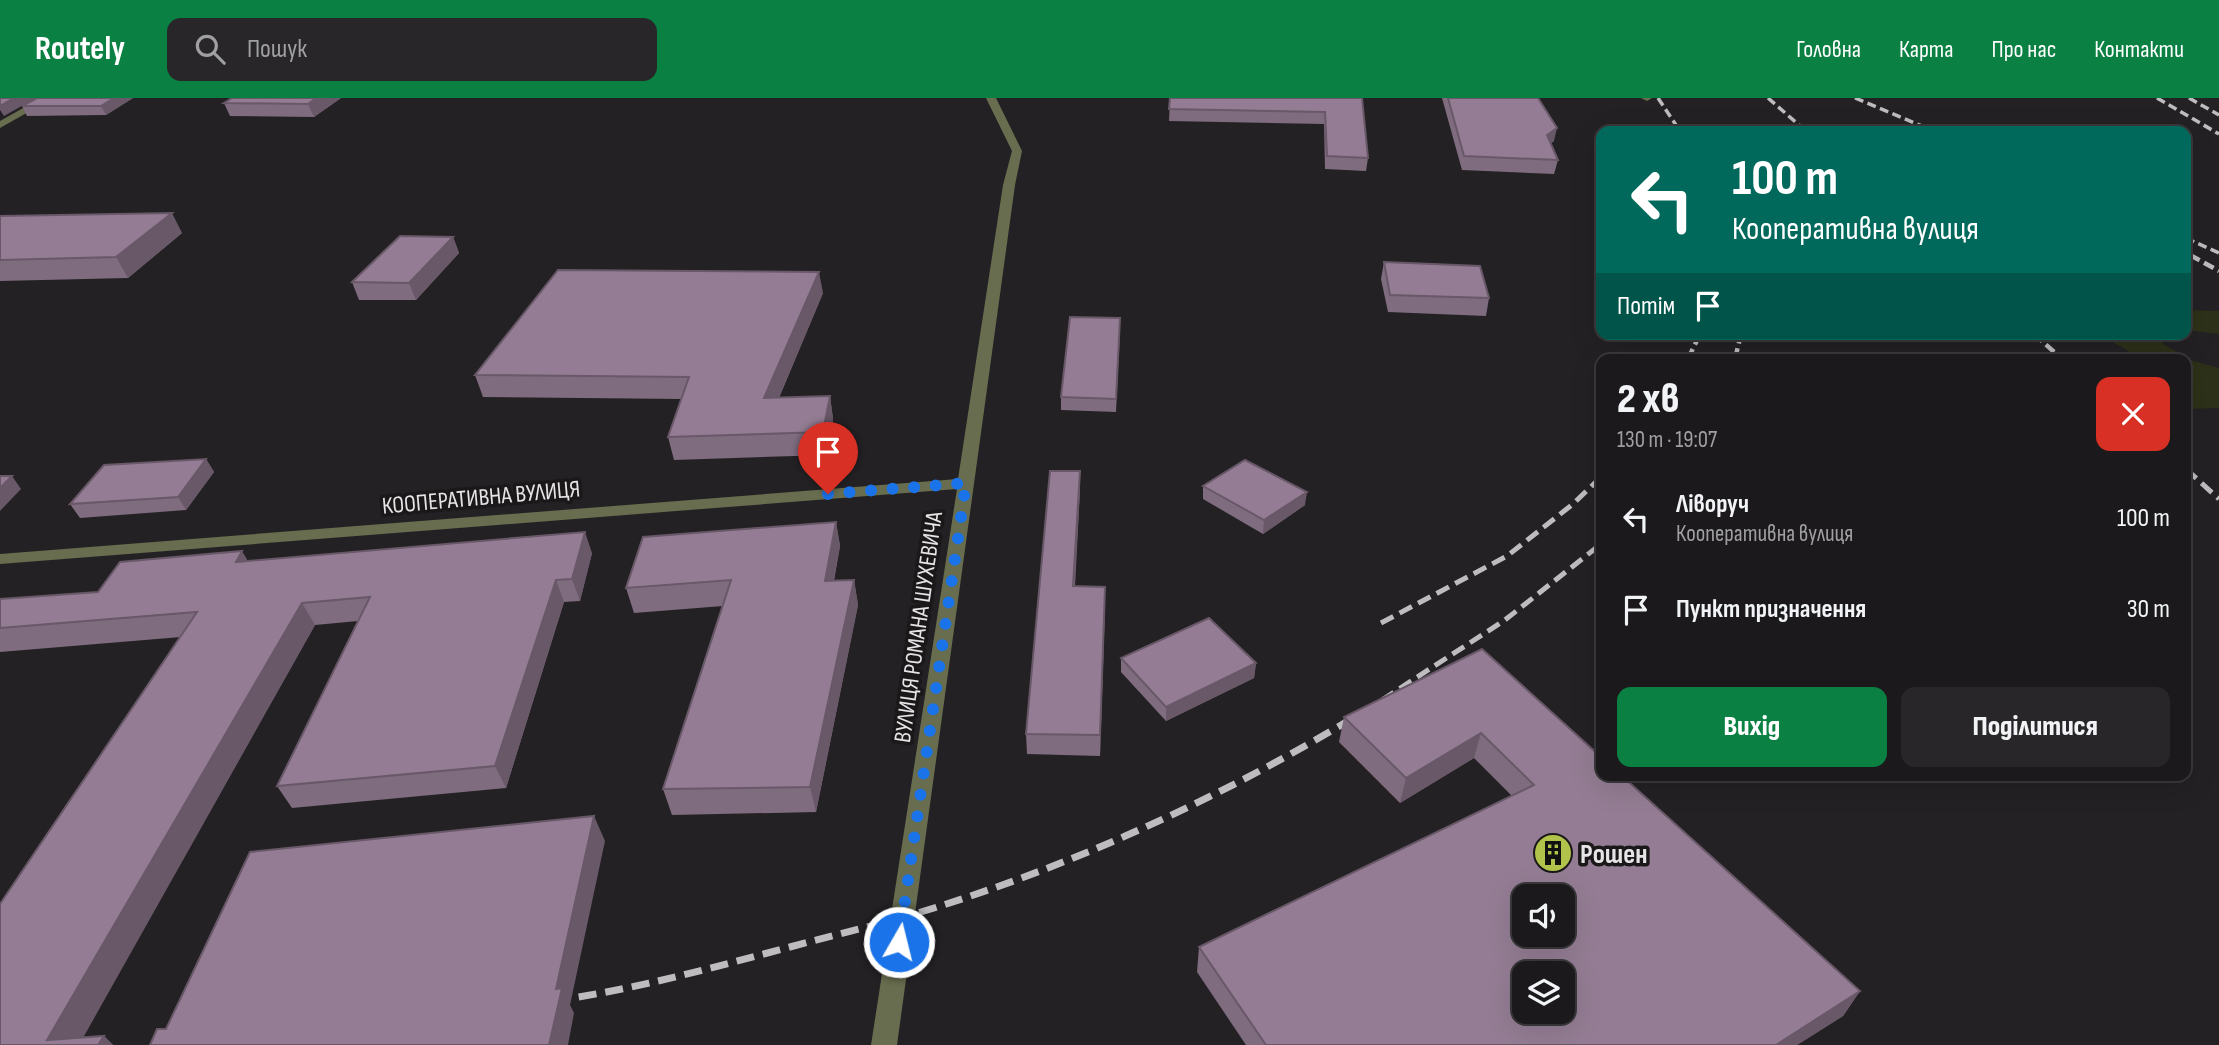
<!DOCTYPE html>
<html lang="uk">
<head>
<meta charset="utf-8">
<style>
  body { margin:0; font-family:"Sofia Sans Condensed",sans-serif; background:#282628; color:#f1f3f6; height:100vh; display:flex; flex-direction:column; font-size:26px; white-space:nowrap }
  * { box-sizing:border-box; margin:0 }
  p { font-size:23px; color:#a0a0a3 }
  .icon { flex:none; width:38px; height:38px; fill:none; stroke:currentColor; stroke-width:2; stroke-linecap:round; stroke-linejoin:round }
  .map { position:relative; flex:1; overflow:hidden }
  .side { position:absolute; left:1596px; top:256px; width:595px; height:427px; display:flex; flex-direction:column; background:#1b191b; border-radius:14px; box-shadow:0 7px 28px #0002,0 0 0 2px #39383a }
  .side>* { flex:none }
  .top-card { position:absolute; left:1596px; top:28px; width:595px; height:214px; border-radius:14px; box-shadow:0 7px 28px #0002,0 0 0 2px #39383a; background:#00695c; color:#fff; overflow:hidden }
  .controls { position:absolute; left:1512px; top:786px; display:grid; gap:14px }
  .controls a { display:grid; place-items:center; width:63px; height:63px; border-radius:14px; background:#1b191b; box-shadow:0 7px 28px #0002,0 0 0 2px #39383a; font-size:35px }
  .pin { position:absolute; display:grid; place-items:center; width:60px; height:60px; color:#fff; margin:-72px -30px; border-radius:50% 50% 50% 0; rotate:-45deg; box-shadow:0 0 7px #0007 }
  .pin .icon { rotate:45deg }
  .me { position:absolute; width:77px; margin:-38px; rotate:8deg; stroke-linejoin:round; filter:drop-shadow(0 0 5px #0008) }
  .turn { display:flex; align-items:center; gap:24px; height:147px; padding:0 21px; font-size:32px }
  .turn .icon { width:91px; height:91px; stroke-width:2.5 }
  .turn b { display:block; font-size:49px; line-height:60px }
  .then { display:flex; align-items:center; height:66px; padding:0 21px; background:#0003; gap:14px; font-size:26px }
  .round { display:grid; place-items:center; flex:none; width:74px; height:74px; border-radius:14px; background:#282628 }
  .head { display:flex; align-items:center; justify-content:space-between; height:119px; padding:0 21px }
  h1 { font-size:42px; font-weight:800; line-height:52px }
  .button { display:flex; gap:14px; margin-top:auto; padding:14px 21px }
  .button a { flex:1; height:80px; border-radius:14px; background:#0b8043; color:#fff; font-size:28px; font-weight:800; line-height:80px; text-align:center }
  .button a+a { background:#282628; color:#f1f3f6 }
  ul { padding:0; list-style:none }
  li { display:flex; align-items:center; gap:21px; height:91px; padding:0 21px }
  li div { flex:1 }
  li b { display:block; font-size:26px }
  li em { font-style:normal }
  header { display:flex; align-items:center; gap:42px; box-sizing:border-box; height:98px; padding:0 35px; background:#0b8043; color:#fff }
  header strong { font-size:33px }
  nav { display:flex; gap:38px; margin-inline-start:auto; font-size:24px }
  .search { width:490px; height:63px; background:#282628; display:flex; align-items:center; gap:18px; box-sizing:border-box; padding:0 24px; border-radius:14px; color:#a0a0a3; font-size:26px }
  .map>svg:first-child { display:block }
  .green { fill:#2d3119 }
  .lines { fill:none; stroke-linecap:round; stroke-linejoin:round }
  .minor { fill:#676d4e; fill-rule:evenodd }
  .rail-far3 { stroke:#bebcbe; stroke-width:3.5; stroke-dasharray:9 4.5; stroke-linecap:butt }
  .rail-far2 { stroke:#bebcbe; stroke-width:4.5; stroke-dasharray:11 5; stroke-linecap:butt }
  .rail-far1 { stroke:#bebcbe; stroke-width:5; stroke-dasharray:14 7; stroke-linecap:butt }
  .rail { stroke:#bebcbe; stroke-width:7; stroke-dasharray:18 9; stroke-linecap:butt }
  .wall { fill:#7f6c7f }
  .shaded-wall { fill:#685868 }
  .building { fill:#947d94; stroke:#685868; stroke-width:2; fill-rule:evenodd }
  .route { stroke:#1a73e8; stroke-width:12; stroke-dasharray:0 21.6 }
  .labels { text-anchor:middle; stroke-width:7; stroke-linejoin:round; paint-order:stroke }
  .street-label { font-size:24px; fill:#e6e4e6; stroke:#1b181a }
  .near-poi-label { font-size:28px; font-weight:bold; fill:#e6e4e6; stroke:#1b181a; text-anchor:start }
</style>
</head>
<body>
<header>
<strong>Routely</strong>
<div class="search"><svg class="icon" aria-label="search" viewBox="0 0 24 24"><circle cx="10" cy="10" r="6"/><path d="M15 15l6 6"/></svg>Пошук</div>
<nav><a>Головна</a><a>Карта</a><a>Про нас</a><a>Контакти</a></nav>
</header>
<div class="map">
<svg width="2219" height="947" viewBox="0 0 2219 947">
  <rect width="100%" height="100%" fill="#242124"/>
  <g class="green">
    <path d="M2186,212L2219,213V236L2186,232Z"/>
    <path d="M2099,236H2163V246L2193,263L2219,270V310L2186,311V261H2142Z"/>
  </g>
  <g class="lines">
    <g class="minor">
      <path d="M41,0H53L0,30V23Z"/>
      <path d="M986,0H996L1022,53L1015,87L897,947H871L957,391L0,466V456L958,381L1003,87L1012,53Z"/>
      <path d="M1641,0H1652L1647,3Z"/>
    </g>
    <g class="rail-far3">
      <path d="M1658,0L1680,33"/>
      <path d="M1768,0L1806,33"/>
      <path d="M1855,0L1934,33"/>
      <path d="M2157,0L2219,36"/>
      <path d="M2189,0L2219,17"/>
      <path d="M2186,140L2219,155"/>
      <path d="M2186,155L2193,159"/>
    </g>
    <g class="rail-far2">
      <path d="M2190,157L2219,173"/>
      <path d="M2034,236L2062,261"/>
      <path d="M1688,261L1700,236"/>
      <path d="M1735,261L1741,236"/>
    </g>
    <g class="rail-far1">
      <path d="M2186,371L2219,401"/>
      <path d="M1381,525L1507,458L1573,406L1601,379"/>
      <path d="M1382,602L1505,522L1601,446"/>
      <path d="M1355,619L1358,617"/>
    </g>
    <path class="rail" d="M552,903C633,892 711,870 790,849C838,836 886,825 934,810C1083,763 1224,698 1358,617"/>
  </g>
  <g class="wall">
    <path d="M37,0H133L106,17L27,18L22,8Z"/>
    <path d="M341,0L314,19L230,18L224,5Z"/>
    <path d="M1170,0H1362L1368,60L1366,73L1325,71L1324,26L1169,23Z"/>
    <path d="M1442,0H1538L1554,43L1551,45L1558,62L1554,76L1462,72Z"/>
    <path d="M0,118L182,135L128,180L0,183Z"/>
    <path d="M453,139L459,155L416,202H359L352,184Z"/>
    <path d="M1384,164L1489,200L1486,218L1388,214L1381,181Z"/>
    <path d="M823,195L779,300L830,298L833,321L827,357L674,362L668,339L681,301L483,299L475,277Z"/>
    <path d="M1120,232L1116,314L1061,312V299Z"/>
    <path d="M206,361L214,374L186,412L80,420L70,406Z"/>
    <path d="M1080,373V392L1075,488L1105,508L1100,658L1027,656L1026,636Z"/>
    <path d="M1203,388L1305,407L1263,436L1203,401Z"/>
    <path d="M836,424L840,448L834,483L854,482L858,507L816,714L672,717L663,691L723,508L634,515L626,490Z"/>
    <path d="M592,455L580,503L564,504L506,690L292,710L277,688L358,523L315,527L83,939L104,938L113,947H0L181,539L0,554V501L98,494L248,463Z"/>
    <path d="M1482,551L1860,893L1843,918L1797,947H1246L1197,874L1199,849L1512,698L1474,660L1400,705L1339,644L1344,619Z"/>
    <path d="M1121,560L1256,565L1254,580L1166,623L1121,574Z"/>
  </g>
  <g class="shaded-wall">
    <path d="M14,0H36L4,18L0,12V8Z"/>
    <path d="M114,0H133L106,17L101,8Z"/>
    <path d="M316,0H341L314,19L308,6Z"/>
    <path d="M1557,30L1554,43L1544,50L1547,37Z"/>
    <path d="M172,115L182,135L128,180L116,159Z"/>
    <path d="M453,139L459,155L416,202L409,185Z"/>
    <path d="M819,174L823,195L769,323L764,300Z"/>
    <path d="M830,298L833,321L827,357L823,334Z"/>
    <path d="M206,361L214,374L186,412L178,399Z"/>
    <path d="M1080,373V392L1073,508V488Z"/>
    <path d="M12,378L21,391L0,413V390Z"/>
    <path d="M1307,394L1305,407L1263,436L1264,422Z"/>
    <path d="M836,424L840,448L829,508L825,483Z"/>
    <path d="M585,434L592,455L580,503L572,481Z"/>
    <path d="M242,453L255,475L236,464Z"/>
    <path d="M556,482L564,504L506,690L495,668Z"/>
    <path d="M854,482L858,507L816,714L810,689Z"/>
    <path d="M1105,489V508L1100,658V637Z"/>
    <path d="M302,505L315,527L79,947L47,942Z"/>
    <path d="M1256,565L1254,580L1166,623V609Z"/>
    <path d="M1481,635L1474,660L1400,705L1406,680Z"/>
    <path d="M594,718L605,743L570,907L574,915L568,947H549L556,891Z"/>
    <path d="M1860,893L1843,918L1797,947H1776Z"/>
    <path d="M104,938L113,947H98Z"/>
  </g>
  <g class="building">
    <path d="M0,0H14L0,8Z"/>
    <path d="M37,0H114L101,8H22Z"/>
    <path d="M232,0H316L308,6L224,5Z"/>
    <path d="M1170,0H1362L1368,60L1327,58L1325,14L1169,11Z"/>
    <path d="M1448,0H1538L1557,30L1547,37L1558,62L1464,58Z"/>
    <path d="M172,115L116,159L0,162V118Z"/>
    <path d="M400,138L453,139L409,185L352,184Z"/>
    <path d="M1384,164L1480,168L1489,200L1390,197Z"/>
    <path d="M558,172L819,174L764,300L830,298L823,334L668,339L689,279L475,277Z"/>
    <path d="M1070,219L1120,220L1116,301L1061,299Z"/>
    <path d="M206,361L178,399L70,406L104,367Z"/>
    <path d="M1245,362L1307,394L1264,422L1203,388Z"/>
    <path d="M1050,373H1080L1073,488L1105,489L1100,637L1026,636Z"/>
    <path d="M0,378H12L0,390Z"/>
    <path d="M836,424L825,483L854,482L810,689L663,691L731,482L626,490L643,439Z"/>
    <path d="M585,434L572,481L556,482L495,668L277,688L370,499L302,505L47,942L104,938L98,947H0V806L197,514L0,530V501L98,494L120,464L242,453L236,464Z"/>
    <path d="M1209,520L1256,565L1166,609L1121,560Z"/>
    <path d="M1482,551L1601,659V677H1621L1860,893L1776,947H1266L1199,849L1534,687L1481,635L1406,680L1344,619ZM1524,798H1563V836H1524ZM1524,875H1563V914H1524Z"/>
    <path d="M594,718L556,891L562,890L549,947H150L157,931H166L250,754Z"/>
  </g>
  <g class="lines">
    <path class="route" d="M828,396L966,385L899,844"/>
  </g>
  <defs>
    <symbol id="building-disc" viewBox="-11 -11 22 22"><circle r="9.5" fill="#b2c34c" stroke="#1b181a"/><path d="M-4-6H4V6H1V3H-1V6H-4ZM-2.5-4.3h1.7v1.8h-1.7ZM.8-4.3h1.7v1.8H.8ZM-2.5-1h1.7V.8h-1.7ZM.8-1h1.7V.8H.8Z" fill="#111"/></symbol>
  </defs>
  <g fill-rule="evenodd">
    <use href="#building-disc" x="1531" y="733" width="44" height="44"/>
  </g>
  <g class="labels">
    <g class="street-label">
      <text transform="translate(481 399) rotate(-5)" y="8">КООПЕРАТИВНА ВУЛИЦЯ</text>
      <text transform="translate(918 529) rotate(-82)" y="8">ВУЛИЦЯ РОМАНА ШУХЕВИЧА</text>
    </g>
    <g class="near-poi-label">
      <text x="1580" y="765">Рошен</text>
    </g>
  </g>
</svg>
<div class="controls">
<a><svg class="icon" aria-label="sound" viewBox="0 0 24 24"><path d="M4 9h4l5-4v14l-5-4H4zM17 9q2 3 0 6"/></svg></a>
<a><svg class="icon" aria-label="layers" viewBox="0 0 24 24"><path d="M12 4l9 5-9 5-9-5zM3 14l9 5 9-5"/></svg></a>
</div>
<div class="pin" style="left:828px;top:396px;background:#d93025"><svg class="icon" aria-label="arrive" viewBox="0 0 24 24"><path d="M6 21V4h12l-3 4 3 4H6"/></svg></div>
<svg class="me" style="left:899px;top:844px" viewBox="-20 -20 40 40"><circle r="17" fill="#1a73e8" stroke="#fff" stroke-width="3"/><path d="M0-11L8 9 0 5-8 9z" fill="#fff"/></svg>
<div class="top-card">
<div class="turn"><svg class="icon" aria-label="left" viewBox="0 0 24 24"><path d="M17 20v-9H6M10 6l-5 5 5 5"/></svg><div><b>100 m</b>Кооперативна вулиця</div></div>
<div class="then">Потім<svg class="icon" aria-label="arrive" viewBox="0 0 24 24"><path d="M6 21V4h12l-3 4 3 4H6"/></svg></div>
</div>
<section class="side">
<div class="head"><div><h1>2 хв</h1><p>130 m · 19:07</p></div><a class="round" style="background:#d93025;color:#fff"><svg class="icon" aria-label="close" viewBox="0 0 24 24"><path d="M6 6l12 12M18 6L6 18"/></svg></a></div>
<ul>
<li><svg class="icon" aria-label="left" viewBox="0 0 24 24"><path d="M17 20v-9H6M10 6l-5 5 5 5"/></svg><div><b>Ліворуч</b><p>Кооперативна вулиця</p></div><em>100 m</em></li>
<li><svg class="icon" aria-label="arrive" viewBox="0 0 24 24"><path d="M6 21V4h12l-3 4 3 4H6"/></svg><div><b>Пункт призначення</b></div><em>30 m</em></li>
</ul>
<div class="button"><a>Вихід</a><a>Поділитися</a></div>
</section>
</div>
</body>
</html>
